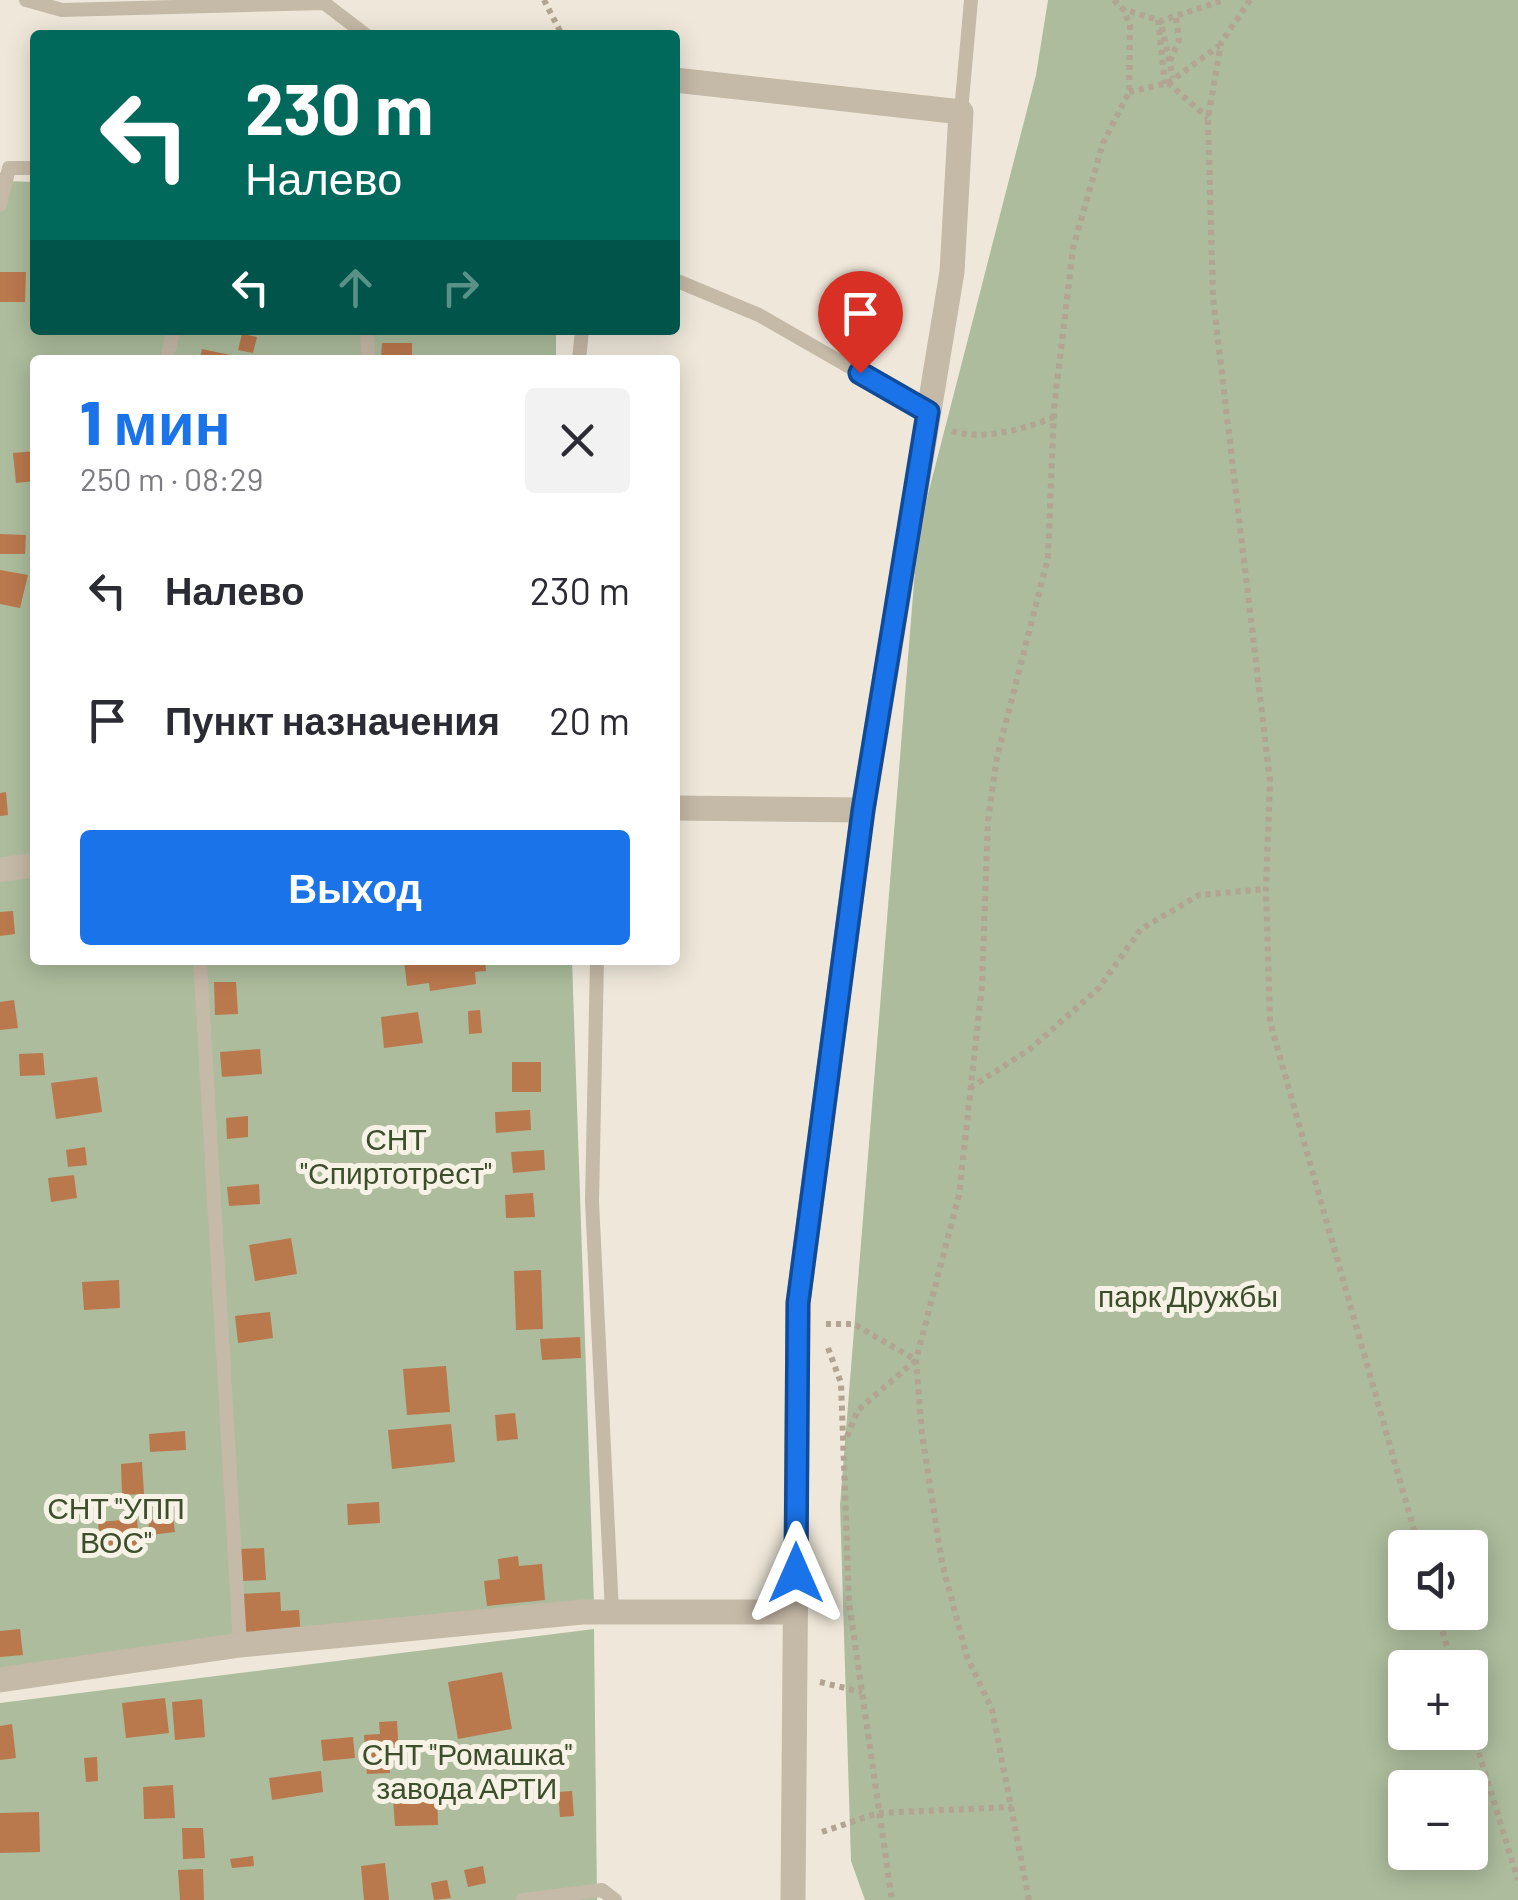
<!DOCTYPE html>
<html lang="ru">
<head>
<meta charset="utf-8">
<style>
  body { margin:0; font-family:Barlow,sans-serif; background:#f2f2f3; color:#2b2b33; height:100vh; display:flex; flex-direction:column; font-size:38px; white-space:nowrap }
  * { box-sizing:border-box; margin:0 }
  p { font-size:32px; color:#7c7c81 }
  .icon { flex:none; width:55px; height:55px; fill:none; stroke:currentColor; stroke-width:2; stroke-linecap:round; stroke-linejoin:round }
  .map { position:relative; flex:1; overflow:hidden }
  .sheet { position:absolute; left:30px; top:355px; width:650px; height:610px; display:flex; flex-direction:column; background:#fff; border-radius:10px; box-shadow:0 5px 25px #0003 }
  .sheet>* { flex:none }
  .banner { position:absolute; left:30px; top:30px; width:650px; height:305px; border-radius:10px; box-shadow:0 5px 25px #0003; background:#00695c; color:#fff; overflow:hidden }
  .tools { position:absolute; left:1388px; top:1530px; display:grid; gap:20px }
  .tools a { display:grid; place-items:center; width:100px; height:100px; border-radius:10px; background:#fff; box-shadow:0 5px 25px #0003; font-size:50px }
  .pin { position:absolute; display:grid; place-items:center; width:85px; height:85px; color:#fff; margin:-102px -42px; border-radius:50% 50% 50% 0; rotate:-45deg; box-shadow:0 0 10px #0007 }
  .pin .icon { rotate:45deg }
  .me { position:absolute; width:110px; margin:-55px; rotate:0deg; stroke-linejoin:round; filter:drop-shadow(0 0 8px #0008) }
  .turn { display:flex; align-items:center; gap:35px; height:210px; padding:0 50px; font-size:45px }
  .turn .icon { width:130px; height:130px; stroke-width:2.5 }
  .turn b { display:block; font-size:70px; line-height:85px }
  .lanes { display:flex; align-items:center; height:95px; padding:0 50px; background:#0003; justify-content:center; gap:50px; direction:ltr }
  .lanes .off { opacity:.35 }
  .round { display:grid; place-items:center; flex:none; width:105px; height:105px; border-radius:10px; background:#f2f2f3 }
  .overview { display:flex; align-items:center; justify-content:space-between; height:170px; padding:0 50px }
  h1 { font-size:60px; font-weight:800; line-height:75px; color:#1a73e8 }
  .cta { display:flex; gap:20px; margin-top:auto; padding:20px 50px }
  .cta a { flex:1; height:115px; border-radius:10px; background:#1a73e8; color:#fff; font-size:40px; font-weight:800; line-height:115px; text-align:center }
  ul { padding:0; list-style:none }
  li { display:flex; align-items:center; gap:30px; height:130px; padding:0 50px }
  li div { flex:1 }
  li b { display:block; font-size:38px }
  li em { font-style:normal }
  .map>svg:first-child { display:block }
  .green { fill:#acbc9c; fill-rule:evenodd }
  .building { fill:#ba784d }
  .lines { fill:none; stroke-linecap:round; stroke-linejoin:round }
  .path { stroke:#b1a492; stroke-width:6; stroke-dasharray:5 5; stroke-linecap:butt }
  .lane { stroke:#c5b9a7; stroke-width:14 }
  .street { stroke:#c5b9a7; stroke-width:25 }
  .route-casing { stroke:#114b97; stroke-width:25 }
  .route { stroke:#1a73e8; stroke-width:18 }
  .labels { text-anchor:middle; stroke-width:10; stroke-linejoin:round; paint-order:stroke }
  .park-label { font-size:30px; fill:#3d4e2d; stroke:#f7f2e6 }
</style>
</head>
<body>
<div class="map">
<svg width="1518" height="1900" viewBox="0 0 1518 1900">
  <rect width="100%" height="100%" fill="#efe8da"/>
  <g class="green">
    <path d="M1048,0H1518V1900H865L851,1861L840,1505L918,533L1036,75ZM1405,1548H1470V1612H1405ZM1405,1668H1470V1732H1405ZM1405,1788H1470V1852H1405Z"/>
    <path d="M0,172L6,181L35,182V330H556V360H35V960H572L594,1604L0,1683Z"/>
    <path d="M594,1629L597,1900H0V1703Z"/>
  </g>
  <g class="building">
    <path d="M0,272H26L25,302H0Z"/>
    <path d="M242,334L257,337L253,353L238,350Z"/>
    <path d="M382,343H412V360H381Z"/>
    <path d="M202,349L245,358V360H200Z"/>
    <path d="M35,451V481L16,483L13,453Z"/>
    <path d="M0,534L26,535L25,554H0Z"/>
    <path d="M0,570L28,575L20,608L0,604Z"/>
    <path d="M6,792L8,815L0,816V793Z"/>
    <path d="M13,911L15,934L0,936V912Z"/>
    <path d="M404,960H485L486,971L475,972L476,984L430,991L429,983L407,986Z"/>
    <path d="M214,982H236L238,1014L215,1015Z"/>
    <path d="M14,1000L18,1028L0,1030V1002Z"/>
    <path d="M480,1010L482,1033L469,1034L468,1011Z"/>
    <path d="M418,1012L423,1043L384,1048L381,1017Z"/>
    <path d="M260,1049L262,1074L222,1077L220,1052Z"/>
    <path d="M43,1053L45,1075L20,1076L19,1054Z"/>
    <rect x="512" y="1062" width="29" height="30"/>
    <path d="M97,1077L102,1112L56,1119L51,1083Z"/>
    <path d="M530,1110L531,1130L496,1133L495,1112Z"/>
    <path d="M248,1116V1137L227,1139L226,1118Z"/>
    <path d="M85,1147L87,1165L68,1167L66,1150Z"/>
    <path d="M544,1150L545,1170L513,1173L511,1152Z"/>
    <path d="M74,1175L77,1198L51,1202L48,1178Z"/>
    <path d="M259,1184L260,1204L229,1206L227,1187Z"/>
    <path d="M533,1193L535,1217L506,1218L505,1195Z"/>
    <path d="M291,1238L297,1274L255,1281L249,1245Z"/>
    <path d="M541,1270L543,1329L516,1330L514,1271Z"/>
    <path d="M119,1280L120,1308L84,1310L82,1282Z"/>
    <path d="M270,1312L273,1338L238,1343L235,1316Z"/>
    <path d="M580,1337L581,1358L542,1360L540,1339Z"/>
    <path d="M446,1366L450,1412L407,1415L403,1369Z"/>
    <path d="M515,1413L518,1439L497,1441L495,1415Z"/>
    <path d="M451,1424L455,1462L392,1469L388,1430Z"/>
    <path d="M185,1431L186,1450L150,1452L149,1434Z"/>
    <path d="M142,1462L144,1494L122,1495L121,1464Z"/>
    <path d="M379,1502L380,1523L348,1525L347,1504Z"/>
    <path d="M173,1517L175,1532L150,1535L148,1520Z"/>
    <path d="M137,1519L140,1550L101,1554L98,1522Z"/>
    <path d="M264,1548L266,1580L241,1581L240,1549Z"/>
    <path d="M518,1556L519,1566L542,1564L545,1600L487,1606L484,1581L500,1579L498,1559Z"/>
    <path d="M280,1592L281,1611L299,1610L301,1638L242,1642L239,1594Z"/>
    <path d="M20,1629L23,1655L0,1657V1631Z"/>
    <path d="M502,1672L512,1729L458,1739L448,1682Z"/>
    <path d="M165,1698L169,1733L126,1738L122,1703Z"/>
    <path d="M202,1699L205,1737L175,1740L172,1702Z"/>
    <path d="M397,1721L399,1756L389,1757L390,1773L367,1774L364,1735L380,1734L379,1722Z"/>
    <path d="M12,1724L16,1758L0,1760V1726Z"/>
    <path d="M353,1737L355,1758L323,1761L321,1740Z"/>
    <path d="M97,1757L98,1781L86,1782L84,1758Z"/>
    <path d="M321,1771L323,1792L272,1800L269,1778Z"/>
    <path d="M437,1782L438,1825L395,1826L393,1798H410V1783Z"/>
    <path d="M173,1785L175,1818L144,1819L143,1787Z"/>
    <path d="M572,1791L574,1816L560,1817L558,1792Z"/>
    <path d="M39,1812L40,1852L0,1853V1813Z"/>
    <path d="M182,1828H203L205,1858L183,1859Z"/>
    <path d="M253,1856L254,1866L232,1868L230,1859Z"/>
    <path d="M385,1863L389,1900H364L361,1866Z"/>
    <path d="M483,1866L486,1883L468,1887L464,1870Z"/>
    <path d="M203,1869L204,1900H180L178,1870Z"/>
    <path d="M447,1880L451,1898L434,1900L431,1883Z"/>
  </g>
  <g class="lines">
    <g class="path">
      <path d="M544,0L562,35"/>
      <path d="M1114,0L1123,9"/>
      <path d="M1250,0L1221,43L1208,118L1213,298L1270,781L1266,889L1270,1022L1419,1548"/>
      <path d="M1158,20L1165,84"/>
      <path d="M1162,27L1173,78"/>
      <path d="M1170,61L1179,40L1176,18"/>
      <path d="M1168,83L1208,118"/>
      <path d="M1129,92L1168,83L1219,46"/>
      <path d="M952,431C981,441 1026,429 1054,417"/>
      <path d="M970,1088L1030,1049L1098,989L1141,929L1199,895L1266,889"/>
      <path d="M826,1324H854L916,1360L858,1410L846,1439"/>
      <path d="M828,1348L841,1383L849,1602L892,1900"/>
      <path d="M1437,1612L1453,1668"/>
      <path d="M820,1682L862,1692"/>
      <path d="M1470,1724L1518,1880"/>
      <path d="M822,1832L878,1813L1012,1807"/>
      <path d="M1029,1900L992,1709L967,1657L942,1563L922,1434L916,1360L959,1195L982,985L988,820L997,757L1048,558L1054,408L1073,248L1103,143L1129,92L1130,25L1123,9L1161,21L1224,0"/>
    </g>
    <g class="lane">
      <path d="M26,0L62,10L324,3L366,35"/>
      <path d="M961,112L971,0"/>
      <path d="M0,205L9,168H35"/>
      <path d="M675,280L759,315L928,412"/>
      <path d="M367,330L368,360"/>
      <path d="M167,360L173,330"/>
      <path d="M579,360L582,330"/>
      <path d="M200,960L240,1645"/>
      <path d="M597,960L592,1201L612,1612"/>
      <path d="M523,1900L602,1890L615,1900"/>
    </g>
    <g class="street">
      <path d="M675,80L961,112L952,272L863,810L798,1303L793,1900"/>
      <path d="M675,808L863,810"/>
      <path d="M0,870L35,865"/>
      <path d="M0,1680L240,1645L582,1612H795"/>
    </g>
  </g>
  <g class="lines">
    <defs>
      <path id="route" d="M796,1573L798,1303L863,810L928,412L860,373"/>
    </defs>
    <use href="#route" class="route-casing"/>
    <use href="#route" class="route"/>
  </g>
  <g class="labels">
    <g class="park-label">
      <text x="396" y="1150">СНТ<tspan x="396" dy="34">"Спиртотрест"</tspan></text>
      <text x="1188" y="1307">парк Дружбы</text>
      <text x="116" y="1519">СНТ "УПП<tspan x="116" dy="34">ВОС"</tspan></text>
      <text x="467" y="1765">СНТ "Ромашка"<tspan x="467" dy="34">завода АРТИ</tspan></text>
    </g>
  </g>
</svg>
<div class="tools">
<a><svg class="icon" aria-label="sound" viewBox="0 0 24 24"><path d="M4 9h4l5-4v14l-5-4H4zM17 9q2 3 0 6"/></svg></a>
<a>+</a>
<a>−</a>
</div>
<div class="pin" style="left:860px;top:373px;background:#d93025"><svg class="icon" aria-label="arrive" viewBox="0 0 24 24"><path d="M6 21V4h12l-3 4 3 4H6"/></svg></div>
<svg class="me" style="left:796px;top:1573px" viewBox="-20 -20 40 40"><path d="M0-17L14 15 0 8-14 15z" fill="#1a73e8" stroke="#fff" stroke-width="4"/></svg>
<div class="banner">
<div class="turn"><svg class="icon" aria-label="left" viewBox="0 0 24 24"><path d="M17 20v-9H6M10 6l-5 5 5 5"/></svg><div><b>230 m</b>Налево</div></div>
<div class="lanes"><svg class="icon" aria-label="left" viewBox="0 0 24 24"><path d="M17 20v-9H6M10 6l-5 5 5 5"/></svg><svg class="icon off" aria-label="ahead" viewBox="0 0 24 24"><path d="M12 20V5M6 11l6-6 6 6"/></svg><svg class="icon off" aria-label="right" viewBox="0 0 24 24"><path d="M7 20v-9h11M14 6l5 5-5 5"/></svg></div>
</div>
<section class="sheet">
<div class="overview"><div><h1>1 мин</h1><p>250 m · 08:29</p></div><a class="round"><svg class="icon" aria-label="close" viewBox="0 0 24 24"><path d="M6 6l12 12M18 6L6 18"/></svg></a></div>
<ul>
<li><svg class="icon" aria-label="left" viewBox="0 0 24 24"><path d="M17 20v-9H6M10 6l-5 5 5 5"/></svg><div><b>Налево</b></div><em>230 m</em></li>
<li><svg class="icon" aria-label="arrive" viewBox="0 0 24 24"><path d="M6 21V4h12l-3 4 3 4H6"/></svg><div><b>Пункт назначения</b></div><em>20 m</em></li>
</ul>
<div class="cta"><a>Выход</a></div>
</section>
</div>
</body>
</html>
